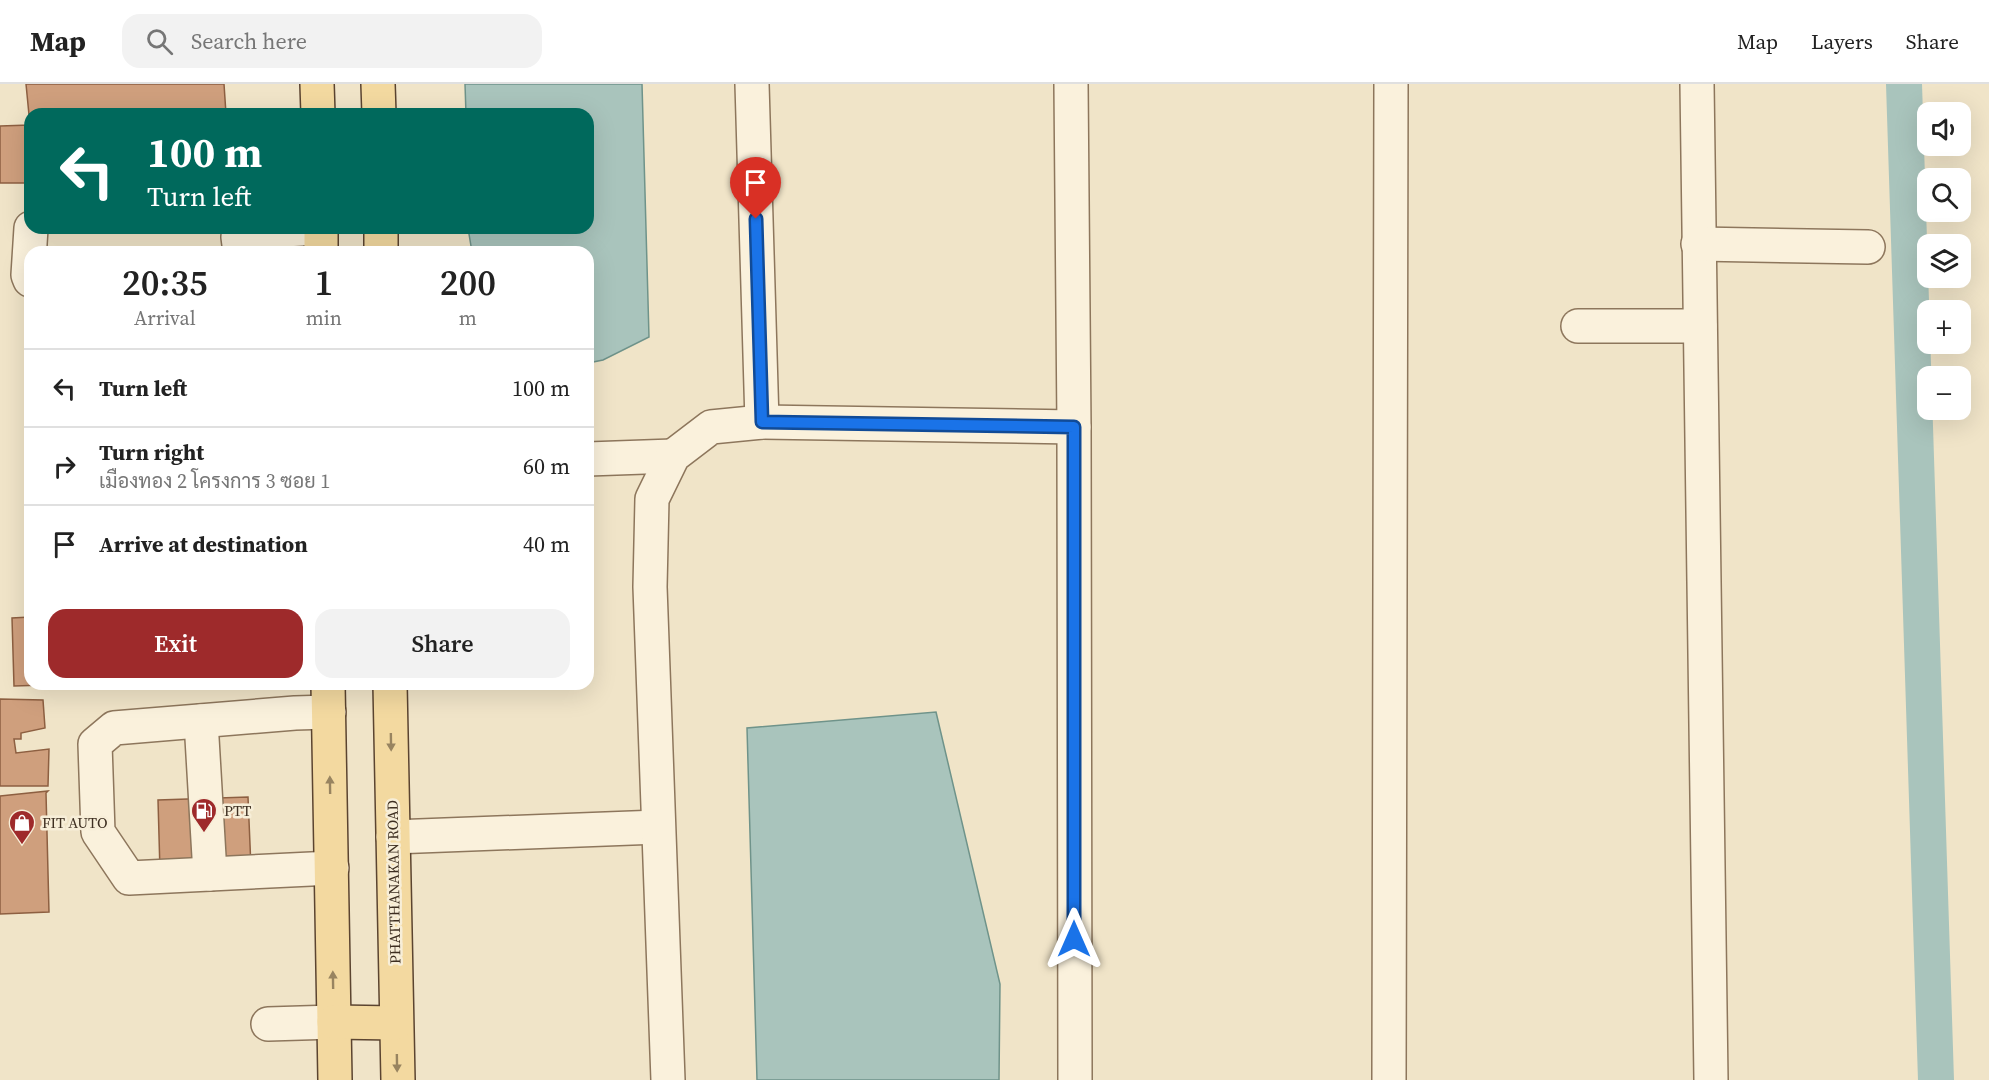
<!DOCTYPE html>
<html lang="en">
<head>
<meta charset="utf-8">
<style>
  body { margin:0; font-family:"Source Serif 4",Sarabun,serif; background:#f2f2f2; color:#222; height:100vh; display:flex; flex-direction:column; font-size:22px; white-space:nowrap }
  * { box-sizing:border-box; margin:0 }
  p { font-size:20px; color:#767676 }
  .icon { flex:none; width:33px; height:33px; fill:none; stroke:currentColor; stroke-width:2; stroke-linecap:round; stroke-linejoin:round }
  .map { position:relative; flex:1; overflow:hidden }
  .drawer { position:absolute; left:24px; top:162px; width:570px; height:444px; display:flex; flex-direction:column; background:#fff; border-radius:18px; box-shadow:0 6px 24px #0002 }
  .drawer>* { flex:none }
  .guide { position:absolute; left:24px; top:24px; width:570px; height:126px; border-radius:18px; box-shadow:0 6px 24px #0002; background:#00695c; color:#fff; overflow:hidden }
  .tools { position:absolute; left:1917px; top:18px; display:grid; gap:12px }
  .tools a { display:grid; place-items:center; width:54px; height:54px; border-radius:12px; background:#fff; box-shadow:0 6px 24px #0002; font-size:30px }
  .pin { position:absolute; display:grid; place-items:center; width:51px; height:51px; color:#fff; margin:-62px -26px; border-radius:50% 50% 50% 0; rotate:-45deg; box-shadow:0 0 6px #0007 }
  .pin .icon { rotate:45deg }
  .me { position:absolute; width:66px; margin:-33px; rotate:0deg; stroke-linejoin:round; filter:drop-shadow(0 0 4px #0008) }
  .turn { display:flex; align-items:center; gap:21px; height:126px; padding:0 24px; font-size:27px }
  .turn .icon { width:78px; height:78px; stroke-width:2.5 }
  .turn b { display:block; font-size:42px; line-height:51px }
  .eta { display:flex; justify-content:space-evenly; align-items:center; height:102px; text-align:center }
  .eta b { font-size:36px; font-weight:600; line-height:42px }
  .primary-button { display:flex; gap:12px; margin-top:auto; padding:12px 24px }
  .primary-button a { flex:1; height:69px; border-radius:18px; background:#9e2a2b; color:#fff; font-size:24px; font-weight:600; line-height:69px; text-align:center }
  .primary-button a+a { background:#f2f2f2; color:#222 }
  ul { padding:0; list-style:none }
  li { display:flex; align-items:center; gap:18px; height:78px; padding:0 24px; border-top:2px solid #e0e0e0 }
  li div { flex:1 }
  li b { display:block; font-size:22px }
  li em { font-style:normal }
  header { display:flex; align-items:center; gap:36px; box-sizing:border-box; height:84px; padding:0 30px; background:#fff; border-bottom:2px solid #e0e0e0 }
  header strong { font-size:28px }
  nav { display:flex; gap:33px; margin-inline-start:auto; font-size:21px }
  .search { width:420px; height:54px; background:#f2f2f2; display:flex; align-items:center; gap:15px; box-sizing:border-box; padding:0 21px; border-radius:18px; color:#767676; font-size:22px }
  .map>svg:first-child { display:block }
  .water { fill:#a9c4bc; stroke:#6f938a; stroke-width:1.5 }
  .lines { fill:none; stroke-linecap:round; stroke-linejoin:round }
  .canal { stroke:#a9c4bc; stroke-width:36 }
  .building { fill:#cf9f7d; stroke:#8d5f41; stroke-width:1.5 }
  .minor-casing { stroke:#8d765c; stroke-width:36 }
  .major-casing { stroke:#5b4430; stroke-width:36 }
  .minor { stroke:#faf1dc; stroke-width:33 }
  .major { stroke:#f3d9a0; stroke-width:33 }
  .oneway { fill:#988460 }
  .route-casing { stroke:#114b97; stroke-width:15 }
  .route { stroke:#1a73e8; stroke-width:10 }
  .labels { text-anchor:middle; stroke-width:5; stroke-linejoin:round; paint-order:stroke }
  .poi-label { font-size:15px; fill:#3d2e20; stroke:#f7eed8; text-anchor:start }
  .street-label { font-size:15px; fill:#3d2e20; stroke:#f7eed8 }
</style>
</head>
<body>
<header>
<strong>Map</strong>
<div class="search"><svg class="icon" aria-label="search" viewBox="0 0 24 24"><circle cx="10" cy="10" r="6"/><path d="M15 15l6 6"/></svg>Search here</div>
<nav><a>Map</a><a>Layers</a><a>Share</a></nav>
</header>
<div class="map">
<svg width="1989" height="996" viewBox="0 0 1989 996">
  <rect width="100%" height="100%" fill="#f0e4c8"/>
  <g class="water">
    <path d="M465,0H642L649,253L603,276L588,279V168H472L468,144H588V30H466Z"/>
    <path d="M936,628L1000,900L999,996H757L747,644Z"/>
  </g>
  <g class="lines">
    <path class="canal" d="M1904,0L1936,996"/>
  </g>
  <g class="building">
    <path d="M26,0H224L226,30H30V99H0V42L30,41Z"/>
    <path d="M30,533V600H80L14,602L12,534Z"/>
    <path d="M0,615L43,616L45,644L21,649V655H14L16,669L49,665L48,702H0Z"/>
    <path d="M48,707L46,709L49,828L0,830V712Z"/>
    <path d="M248,713L251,784L160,787L158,716Z"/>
  </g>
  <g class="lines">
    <defs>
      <g id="minor">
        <path d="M752,0L762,338"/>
        <path d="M1071,0L1074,343L1075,996"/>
        <path d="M1697,0C1699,332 1709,664 1711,996"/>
        <path d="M1698,160L1868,163"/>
        <path d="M240,168L238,153L284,146L320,144"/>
        <path d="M30,196L28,191L31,144"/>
        <path d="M1578,242H1700"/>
        <path d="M588,375L673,372"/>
        <path d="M329,628L295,629L114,644L95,660L98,748L129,794L332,784"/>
        <path d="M201,637L210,790"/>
        <path d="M393,753L658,743"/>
        <path d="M268,940L334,938"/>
        <path d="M668,996L650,503L652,415L673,372L711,343L762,338L1074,343"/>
        <path d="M1389,996L1391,0"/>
      </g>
      <g id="major">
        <path d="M317,0L318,30"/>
        <path d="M378,0L379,30"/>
        <path d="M321,144V168"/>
        <path d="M381,144V168"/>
        <path d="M328,600L335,996"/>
        <path d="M390,600L398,996"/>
        <path d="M334,938L396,939"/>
      </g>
    </defs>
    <use href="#minor" class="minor-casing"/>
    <use href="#major" class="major-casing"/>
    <use href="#minor" class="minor"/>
    <use href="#major" class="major"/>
  </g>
  <defs><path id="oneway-solid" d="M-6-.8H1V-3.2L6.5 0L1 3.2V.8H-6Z" transform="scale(1.5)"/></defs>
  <g class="oneway">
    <use href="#oneway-solid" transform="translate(391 658) rotate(89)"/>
    <use href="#oneway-solid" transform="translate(330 701) rotate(-91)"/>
    <use href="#oneway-solid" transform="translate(333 896) rotate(-91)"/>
    <use href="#oneway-solid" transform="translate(397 979) rotate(89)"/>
  </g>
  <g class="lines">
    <defs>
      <path id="route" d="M756,135L762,338L1074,343V855"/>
    </defs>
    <use href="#route" class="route-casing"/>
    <use href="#route" class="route"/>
  </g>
  <defs>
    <symbol id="fuel-pin" viewBox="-11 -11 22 30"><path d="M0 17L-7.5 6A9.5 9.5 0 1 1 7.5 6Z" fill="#9e2a2b" stroke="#f7eed8"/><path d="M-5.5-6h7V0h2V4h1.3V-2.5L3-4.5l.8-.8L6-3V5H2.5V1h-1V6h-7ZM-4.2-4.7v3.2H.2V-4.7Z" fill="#fff"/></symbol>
    <symbol id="shop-pin" viewBox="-11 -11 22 30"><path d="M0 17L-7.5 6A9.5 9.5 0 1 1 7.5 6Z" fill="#9e2a2b" stroke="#f7eed8"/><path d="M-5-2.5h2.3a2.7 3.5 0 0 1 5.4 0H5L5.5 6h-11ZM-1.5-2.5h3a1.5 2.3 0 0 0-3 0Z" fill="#fff"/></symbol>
  </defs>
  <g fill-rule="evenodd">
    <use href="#fuel-pin" x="189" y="712" width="30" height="40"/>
    <use href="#shop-pin" x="7" y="724" width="30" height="40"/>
  </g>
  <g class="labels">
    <g class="poi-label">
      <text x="224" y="732">PTT</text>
      <text x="42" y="744">FIT AUTO</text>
    </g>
    <g class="street-label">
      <text transform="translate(394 798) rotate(-91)" y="5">PHATTHANAKAN ROAD</text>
    </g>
  </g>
</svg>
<div class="tools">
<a><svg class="icon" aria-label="sound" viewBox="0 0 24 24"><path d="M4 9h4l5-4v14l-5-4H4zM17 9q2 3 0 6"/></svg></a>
<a><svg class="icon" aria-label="search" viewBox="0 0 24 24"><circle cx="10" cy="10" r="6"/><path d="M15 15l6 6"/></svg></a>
<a><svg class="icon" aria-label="layers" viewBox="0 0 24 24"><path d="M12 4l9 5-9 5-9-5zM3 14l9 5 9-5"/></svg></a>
<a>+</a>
<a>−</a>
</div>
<div class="pin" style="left:756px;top:135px;background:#d93025"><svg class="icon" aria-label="arrive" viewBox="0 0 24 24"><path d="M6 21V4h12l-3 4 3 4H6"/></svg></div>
<svg class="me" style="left:1074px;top:855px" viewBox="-20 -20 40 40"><path d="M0-17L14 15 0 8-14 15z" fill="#1a73e8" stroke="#fff" stroke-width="4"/></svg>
<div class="guide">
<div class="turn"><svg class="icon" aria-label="left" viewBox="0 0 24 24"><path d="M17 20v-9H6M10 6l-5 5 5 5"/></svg><div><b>100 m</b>Turn left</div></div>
</div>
<section class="drawer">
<div class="eta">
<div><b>20:35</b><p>Arrival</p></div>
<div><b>1</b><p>min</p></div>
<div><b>200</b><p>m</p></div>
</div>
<ul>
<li><svg class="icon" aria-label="left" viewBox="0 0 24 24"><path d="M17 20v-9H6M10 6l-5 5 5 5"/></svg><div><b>Turn left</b></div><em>100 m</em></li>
<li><svg class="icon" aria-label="right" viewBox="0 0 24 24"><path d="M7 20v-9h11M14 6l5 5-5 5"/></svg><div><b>Turn right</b><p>เมืองทอง 2 โครงการ 3 ซอย 1</p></div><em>60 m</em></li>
<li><svg class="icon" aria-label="arrive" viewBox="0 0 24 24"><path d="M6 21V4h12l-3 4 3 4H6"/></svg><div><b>Arrive at destination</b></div><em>40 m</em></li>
</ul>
<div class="primary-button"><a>Exit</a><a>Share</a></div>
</section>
</div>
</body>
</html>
